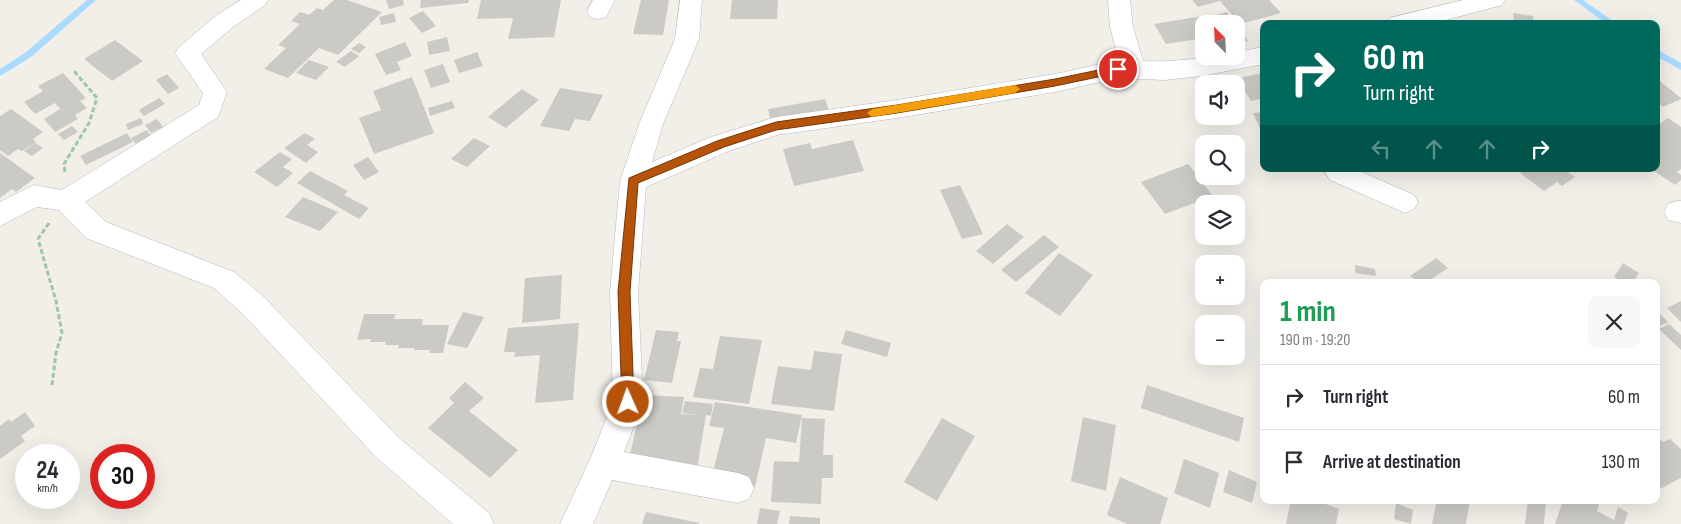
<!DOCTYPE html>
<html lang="en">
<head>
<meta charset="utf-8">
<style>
  body { margin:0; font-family:"Sofia Sans Condensed",sans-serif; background:#f7f7f7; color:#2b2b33; height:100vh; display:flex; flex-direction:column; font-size:19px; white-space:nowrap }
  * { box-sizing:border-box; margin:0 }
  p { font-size:16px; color:#7c7c81 }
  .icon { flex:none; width:28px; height:28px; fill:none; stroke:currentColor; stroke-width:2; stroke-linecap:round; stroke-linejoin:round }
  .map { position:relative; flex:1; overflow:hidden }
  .side { position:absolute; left:1260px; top:279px; width:400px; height:225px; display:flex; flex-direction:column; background:#fff; border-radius:10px; box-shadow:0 5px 20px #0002 }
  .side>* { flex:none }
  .banner { position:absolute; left:1260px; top:20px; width:400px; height:152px; border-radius:10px; box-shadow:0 5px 20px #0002; background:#00695c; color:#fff; overflow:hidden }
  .needle { width:32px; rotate:336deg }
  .tools { position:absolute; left:1195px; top:15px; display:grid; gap:10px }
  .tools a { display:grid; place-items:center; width:50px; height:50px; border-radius:10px; background:#fff; box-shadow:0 5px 20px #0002; font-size:25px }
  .speed { position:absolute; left:15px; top:444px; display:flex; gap:10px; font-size:25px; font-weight:700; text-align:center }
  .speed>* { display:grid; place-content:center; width:65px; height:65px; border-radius:50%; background:#fff; box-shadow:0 5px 20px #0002; line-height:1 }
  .speed small { font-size:12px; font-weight:400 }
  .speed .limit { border:8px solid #d22; background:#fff; color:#111 }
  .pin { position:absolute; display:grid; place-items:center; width:42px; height:42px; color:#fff; margin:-21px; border:2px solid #fff; border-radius:50%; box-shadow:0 1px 5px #0007 }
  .me { position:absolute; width:55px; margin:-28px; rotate:358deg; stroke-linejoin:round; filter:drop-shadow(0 0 4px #0008) }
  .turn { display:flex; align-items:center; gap:18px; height:105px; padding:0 20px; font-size:22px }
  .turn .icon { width:65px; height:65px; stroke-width:2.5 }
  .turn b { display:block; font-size:35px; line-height:42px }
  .lanes { display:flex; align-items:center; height:48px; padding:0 20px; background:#0003; justify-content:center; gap:25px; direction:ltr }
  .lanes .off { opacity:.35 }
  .round { display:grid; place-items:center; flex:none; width:52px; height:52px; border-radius:10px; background:#f7f7f7 }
  .summary { display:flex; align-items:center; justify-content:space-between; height:85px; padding:0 20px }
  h1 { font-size:30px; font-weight:700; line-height:38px; color:#1e9e55 }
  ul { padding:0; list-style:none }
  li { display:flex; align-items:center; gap:15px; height:65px; padding:0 20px; border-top:1px solid #e1e1e2 }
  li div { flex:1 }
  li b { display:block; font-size:19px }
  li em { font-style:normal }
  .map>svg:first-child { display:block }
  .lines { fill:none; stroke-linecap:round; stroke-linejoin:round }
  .stream { fill:#aadaff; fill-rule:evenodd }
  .building { fill:#cccac5 }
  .minor-casing { stroke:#b5b8bc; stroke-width:1 }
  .path { stroke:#9cc7a9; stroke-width:3; stroke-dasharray:5 2.5; stroke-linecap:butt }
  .minor { fill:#fff; fill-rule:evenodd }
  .route { fill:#b45309; stroke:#753606 }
  .slow { fill:#f59e0b }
</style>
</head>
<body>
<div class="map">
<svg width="1681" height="524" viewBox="0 0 1681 524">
  <rect width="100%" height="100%" fill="#f1efe8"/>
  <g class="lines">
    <g class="stream">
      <path d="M87,0H96L31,57L0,76V69L25,53Z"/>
      <path d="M1574,0H1583L1617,24H1607Z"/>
      <path d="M1656,49L1681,63V70L1656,56Z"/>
    </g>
  </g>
  <g class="building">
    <path d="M334,0H347L382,12L338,55L319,48L288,78L264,69L286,48L278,45L300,24L291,21L300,12L309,15L317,8L323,10Z"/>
    <path d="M386,0H403L404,5L389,9Z"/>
    <path d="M421,0H469L468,3L420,8Z"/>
    <path d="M481,0H561L554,37L508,39L513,18L477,19Z"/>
    <path d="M641,0H669L663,35L633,34Z"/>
    <path d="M732,0H778L777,19H730Z"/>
    <path d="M1192,0H1269L1281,13L1240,24L1220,1L1198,7Z"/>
    <path d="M423,11L436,26L422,33L409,18Z"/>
    <path d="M1227,12L1235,24H1213L1208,17Z"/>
    <path d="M394,13L396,22L381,25L379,17Z"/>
    <path d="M1513,13L1533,16L1534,24H1508V21L1514,22Z"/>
    <path d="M1203,16L1209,24H1204V38L1166,44L1154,24Z"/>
    <path d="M1236,25L1248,41L1236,44Z"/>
    <path d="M447,37L450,51L429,55L427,42Z"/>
    <path d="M115,40L143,61L112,81L84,59Z"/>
    <path d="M405,42L412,56L397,62L401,70L386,75L375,54Z"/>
    <path d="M359,43L366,47L359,53L351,49Z"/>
    <path d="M351,51L359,56L345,67L336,62Z"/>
    <path d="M477,52L483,66L459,73L454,60Z"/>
    <path d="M309,60L329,67L316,80L296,73Z"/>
    <path d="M443,64L450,82L431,88L424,70Z"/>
    <path d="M63,73L86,98L80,101L87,108L75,115L78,119L55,132L44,119L60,109L55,103L35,114L24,102L43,91L38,86Z"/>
    <path d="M1264,73V98L1251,101L1237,78Z"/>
    <path d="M167,74L179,88L168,94L156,80Z"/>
    <path d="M412,77L434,133L374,154L359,118L381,110L373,91Z"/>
    <path d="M1656,78L1681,98V99L1663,107L1656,102Z"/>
    <path d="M560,88L603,95L590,121L575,119L569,131L540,126Z"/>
    <path d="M522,89L539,100L506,128L488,117Z"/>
    <path d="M159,98L165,104L144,116L139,110Z"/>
    <path d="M825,99L829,110L771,121L768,109Z"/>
    <path d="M452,101L455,108L430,116L428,108Z"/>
    <path d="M11,109L43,132L33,139L36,142L22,151L18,149L8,156L0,150V116Z"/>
    <path d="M1264,112V137L1253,113Z"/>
    <path d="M141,118L143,124L128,130L126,124Z"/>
    <path d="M1668,118L1681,127V169L1677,172L1681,175V180L1675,185L1651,169H1656V126Z"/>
    <path d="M157,119L163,127L151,133L145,125Z"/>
    <path d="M72,126L78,132L64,140L58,134Z"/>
    <path d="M147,130L151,136L136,144L131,138Z"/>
    <path d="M127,133L133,142L86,165L80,156Z"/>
    <path d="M305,133L315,139L307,145L318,152L306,163L284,148Z"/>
    <path d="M474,138L490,146L467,167L451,159Z"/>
    <path d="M853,140L864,171L794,186L783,149L810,143L812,149Z"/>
    <path d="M35,143L43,148L32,156L24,151Z"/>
    <path d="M280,152L292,159L283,167L293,173L277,187L254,172Z"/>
    <path d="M0,153L35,178L16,192L12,189L0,198Z"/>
    <path d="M368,157L379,172L364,180L353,165Z"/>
    <path d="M1188,164L1213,196L1165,214L1141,182Z"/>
    <path d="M1524,169H1563L1575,177L1562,186L1557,182L1544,191L1520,173L1525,170Z"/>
    <path d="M310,171L348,191L344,195L369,208L359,219L297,183Z"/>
    <path d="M960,185L983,234L962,239L940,190Z"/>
    <path d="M303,197L338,212L320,231L285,217Z"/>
    <path d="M1007,224L1024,237L993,264L976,251Z"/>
    <path d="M1044,235L1059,247L1016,282L1001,270Z"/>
    <path d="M1059,253L1093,275L1060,316L1025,293Z"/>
    <path d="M1436,258L1448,268L1427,282H1418L1410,276Z"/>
    <path d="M1623,263L1639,273L1633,282H1623L1614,277Z"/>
    <path d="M1355,265L1375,269L1376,276L1355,273Z"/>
    <path d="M562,275L560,319L522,323L525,278Z"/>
    <path d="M1681,301V322L1667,308Z"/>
    <path d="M1656,310L1668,322L1658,327L1656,325Z"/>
    <path d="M463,312L484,317L467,348L447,344Z"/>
    <path d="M364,314H396L394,319H423L422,325H449L443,353H429L430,350H414L415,348H398L399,345H385L386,342H370L371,339L357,340Z"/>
    <path d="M579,323L573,400L535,403L540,355L514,357L515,352H504L508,328Z"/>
    <path d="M1669,324L1681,335V350L1659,329Z"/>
    <path d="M656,330L679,332L677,341H681L672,383L644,380Z"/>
    <path d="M846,330L891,343L887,357L841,344Z"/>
    <path d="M720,336L762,340L749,404L693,397L700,368L713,369Z"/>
    <path d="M814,351L842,354L834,411L771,404L778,366L811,370Z"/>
    <path d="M465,382L484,398L469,411L518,450L490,478L428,428L454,403L449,398Z"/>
    <path d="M1147,385L1244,418L1239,442L1141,408Z"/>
    <path d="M644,395L684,397L681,414L699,415L682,413L685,401L713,404L711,416L706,415L697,469L628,463Z"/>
    <path d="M715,402L802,415L796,443L766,438L755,487L711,480L724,428L709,426Z"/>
    <path d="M25,412L35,426L21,436L25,441L0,459V426L9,419L11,422Z"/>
    <path d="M1083,417L1116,425L1106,491L1071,481Z"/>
    <path d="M802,418L825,419L823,455H833V478H822L821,504L771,502L774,461L799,462Z"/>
    <path d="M942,418L975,436L937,501L904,482Z"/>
    <path d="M1656,435L1663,442L1670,439L1681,449V478L1656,491Z"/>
    <path d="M1184,459L1219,473L1210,508L1174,493Z"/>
    <path d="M1229,470L1257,482L1252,503L1223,492Z"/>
    <path d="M1120,477L1168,498L1160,524H1127L1107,515Z"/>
    <path d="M1291,500H1315L1339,509L1336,524H1286Z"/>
    <path d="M1437,500H1470L1466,524H1432Z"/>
    <path d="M1528,500H1546L1544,524H1525Z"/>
    <path d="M1563,500H1600L1597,511L1614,520L1618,507L1628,513L1624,524H1555Z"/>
    <path d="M1396,503L1413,510L1411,524L1394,519Z"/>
    <path d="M760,508L780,511L777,524H757Z"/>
    <path d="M646,512L699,523V524H642Z"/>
    <path d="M790,516L820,518V524H789Z"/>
  </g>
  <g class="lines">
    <defs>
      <g id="minor">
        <path d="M241,0H268L265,5L233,27L201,54L227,92L218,117L85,202L106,222L234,272L264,297L399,438L489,513L494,524H453L377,458L244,315L214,288L86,238L59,210L37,207L0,226V202L34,185L62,190L199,105L203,93L175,53L179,47L217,15Z"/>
        <path d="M593,0H615L606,17L598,19L590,17L587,11Z"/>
        <path d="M680,0H702L699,39L663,124L652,162L711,137L776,117L897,100L1055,74L1119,60L1110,27L1108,0H1130L1133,27L1143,61C1175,63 1205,56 1236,56V52L1264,47V64L1201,76L1165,80L1118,78L1055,92L897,118L777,135L729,151L646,187L638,292L643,402L624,452L738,473L749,477L754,488L749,499L738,503L612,480L593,524H560L591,457L613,402L610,292L620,181L639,124L675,39Z"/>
        <path d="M1463,0H1505L1502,5L1431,24H1387L1390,18Z"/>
        <path d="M1323,169H1355L1414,195L1418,202L1414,209L1405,213L1396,209L1330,180Z"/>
        <path d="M1677,201H1681V223L1668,220L1664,212L1668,204Z"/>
      </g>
    </defs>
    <use href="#minor" class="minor-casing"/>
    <g class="path">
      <path d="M65,172L64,164L89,123L97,98L74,71"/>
      <path d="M49,223L38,239L56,301L62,333L56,353L52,385"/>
    </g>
    <use href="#minor" class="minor"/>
  </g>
  <path class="route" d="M1118,66L1122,67V72L1055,86L897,113L776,130L724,147L638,183L630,292L634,402L633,406L628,407L624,406L622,402L618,292L629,178L717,141L776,122L897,105L1055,79Z"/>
  <path class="slow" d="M1015,85L1020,89L1015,93L872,117L867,113L872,109Z"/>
</svg>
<div class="tools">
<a><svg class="needle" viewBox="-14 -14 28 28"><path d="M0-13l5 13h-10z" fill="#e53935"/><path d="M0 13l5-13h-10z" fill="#7c7c81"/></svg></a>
<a><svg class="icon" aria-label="sound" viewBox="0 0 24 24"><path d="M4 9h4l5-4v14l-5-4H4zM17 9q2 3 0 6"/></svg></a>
<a><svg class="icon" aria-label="search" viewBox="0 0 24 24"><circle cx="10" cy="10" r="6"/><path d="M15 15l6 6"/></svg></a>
<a><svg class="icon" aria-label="layers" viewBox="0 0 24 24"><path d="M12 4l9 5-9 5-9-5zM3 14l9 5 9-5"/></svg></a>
<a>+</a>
<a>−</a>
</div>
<div class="speed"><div>24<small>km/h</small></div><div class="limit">30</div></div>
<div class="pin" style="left:1118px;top:69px;background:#d93025"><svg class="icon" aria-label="arrive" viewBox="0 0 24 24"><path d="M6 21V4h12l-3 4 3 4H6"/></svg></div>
<svg class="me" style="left:628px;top:402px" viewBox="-20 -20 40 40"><circle r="17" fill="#b45309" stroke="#fff" stroke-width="3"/><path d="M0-11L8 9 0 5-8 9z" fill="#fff"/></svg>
<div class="banner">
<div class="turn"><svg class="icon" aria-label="right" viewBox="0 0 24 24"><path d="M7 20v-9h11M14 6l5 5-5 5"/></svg><div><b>60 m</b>Turn right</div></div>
<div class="lanes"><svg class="icon off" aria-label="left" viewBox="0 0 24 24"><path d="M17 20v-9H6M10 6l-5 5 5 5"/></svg><svg class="icon off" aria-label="ahead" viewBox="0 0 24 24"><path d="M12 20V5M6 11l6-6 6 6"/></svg><svg class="icon off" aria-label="ahead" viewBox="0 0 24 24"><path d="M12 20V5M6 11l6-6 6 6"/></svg><svg class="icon" aria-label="right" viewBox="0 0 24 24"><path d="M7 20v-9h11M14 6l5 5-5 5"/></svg></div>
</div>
<section class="side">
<div class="summary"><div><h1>1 min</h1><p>190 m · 19:20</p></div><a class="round"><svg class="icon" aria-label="close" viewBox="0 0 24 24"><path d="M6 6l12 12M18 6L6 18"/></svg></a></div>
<ul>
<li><svg class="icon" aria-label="right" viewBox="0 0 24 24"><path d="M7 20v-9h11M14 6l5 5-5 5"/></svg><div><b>Turn right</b></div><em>60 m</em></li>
<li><svg class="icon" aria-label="arrive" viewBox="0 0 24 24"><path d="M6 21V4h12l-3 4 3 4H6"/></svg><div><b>Arrive at destination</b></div><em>130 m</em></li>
</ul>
</section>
</div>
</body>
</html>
